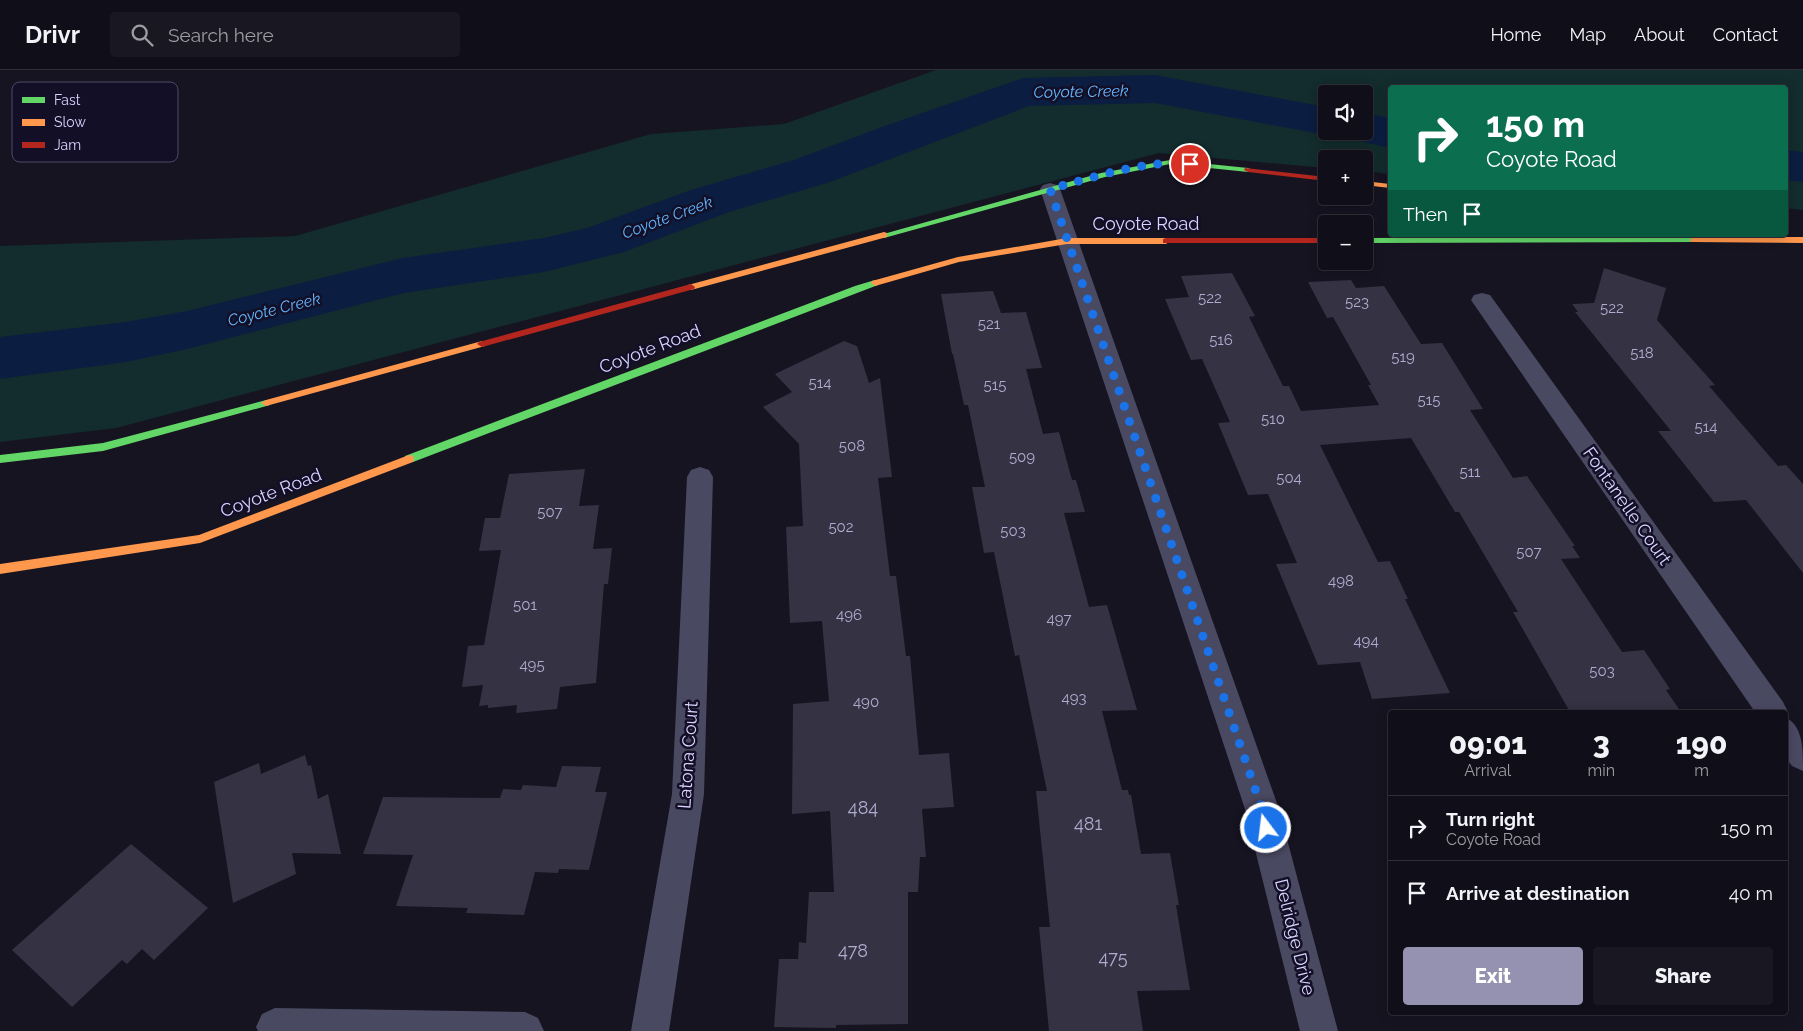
<!DOCTYPE html>
<html lang="en">
<head>
<meta charset="utf-8">
<style>
  body { margin:0; font-family:Raleway,sans-serif; background:#191822; color:#f1f3f6; height:100vh; display:flex; flex-direction:column; font-size:19px; white-space:nowrap }
  * { box-sizing:border-box; margin:0 }
  p { font-size:16px; color:#9c9ca2 }
  .icon { flex:none; width:28px; height:28px; fill:none; stroke:currentColor; stroke-width:2; stroke-linecap:round; stroke-linejoin:round }
  .map { position:relative; flex:1; overflow:hidden }
  .details { position:absolute; left:1388px; top:640px; width:400px; height:305px; display:flex; flex-direction:column; background:#100f19; border-radius:5px; box-shadow:0 2px 12px #0003,0 0 0 1px #302f38 }
  .details>* { flex:none }
  .banner { position:absolute; left:1388px; top:15px; width:400px; height:152px; border-radius:5px; box-shadow:0 2px 12px #0003,0 0 0 1px #302f38; background:#0b6e4f; color:#fff; overflow:hidden }
  .fabs { position:absolute; left:1318px; top:15px; display:grid; gap:10px }
  .fabs a { display:grid; place-items:center; width:55px; height:55px; border-radius:5px; background:#100f19; box-shadow:0 2px 12px #0003,0 0 0 1px #302f38; font-size:25px }
  .pin { position:absolute; display:grid; place-items:center; width:42px; height:42px; color:#fff; margin:-21px; border:2px solid #fff; border-radius:50%; box-shadow:0 1px 5px #0007 }
  .me { position:absolute; width:55px; margin:-28px; rotate:345deg; stroke-linejoin:round; filter:drop-shadow(0 0 4px #0008) }
  .turn { display:flex; align-items:center; gap:18px; height:105px; padding:0 15px; font-size:22px }
  .turn .icon { width:65px; height:65px; stroke-width:2.5 }
  .turn b { display:block; font-size:35px; line-height:42px }
  .then { display:flex; align-items:center; height:48px; padding:0 15px; background:#0003; gap:10px; font-size:19px }
  .eta { display:flex; justify-content:space-evenly; align-items:center; height:85px; text-align:center }
  .eta b { font-size:30px; font-weight:800; line-height:35px }
  .cta { display:flex; gap:10px; margin-top:auto; padding:10px 15px }
  .cta a { flex:1; height:58px; border-radius:5px; background:#9591b1; color:#fff; font-size:20px; font-weight:800; line-height:58px; text-align:center }
  .cta a+a { background:#191822; color:#f1f3f6 }
  ul { padding:0; list-style:none }
  li { display:flex; align-items:center; gap:15px; height:65px; padding:0 15px; border-top:1px solid #302f38 }
  li div { flex:1 }
  li b { display:block; font-size:19px }
  li em { font-style:normal }
  header { display:flex; align-items:center; gap:30px; box-sizing:border-box; height:70px; padding:0 25px; background:#100f19; border-bottom:1px solid #302f38 }
  header strong { font-size:24px }
  nav { display:flex; gap:28px; margin-inline-start:auto; font-size:18px }
  .search { width:350px; height:45px; background:#191822; display:flex; align-items:center; gap:12px; box-sizing:border-box; padding:0 18px; border-radius:5px; color:#9c9ca2; font-size:19px }
  .map>svg:first-child { display:block }
  .green { fill:#132c2d; fill-rule:evenodd }
  .lines { fill:none; stroke-linecap:round; stroke-linejoin:round }
  .river { fill:#0b1e41; fill-rule:evenodd }
  .building { fill:#343243 }
  .street { fill:#4a4962; fill-rule:evenodd }
  .fast { fill:#63d668; fill-rule:evenodd }
  .slow { fill:#ff974d; fill-rule:evenodd }
  .jam { fill:#b3261e; fill-rule:evenodd }
  .route { stroke:#1a73e8; stroke-width:9; stroke-dasharray:0 16.2 }
  .labels { text-anchor:middle; stroke-width:5; stroke-linejoin:round; paint-order:stroke }
  .number-label { font-size:15px; fill:#b0acd0 }
  .far-water-label { font-size:16px; font-style:italic; fill:#62b6ff; stroke:#130f26 }
  .street-label { font-size:18px; fill:#d9d4ff; stroke:#130f26 }
  .near-number-label { font-size:18px; fill:#b0acd0 }
  .key { fill:#130f26; stroke:#4e4a67; stroke-width:1 }
  .key-label { font-size:14px; fill:#d9d4ff }
</style>
</head>
<body>
<header>
<strong>Drivr</strong>
<div class="search"><svg class="icon" aria-label="search" viewBox="0 0 24 24"><circle cx="10" cy="10" r="6"/><path d="M15 15l6 6"/></svg>Search here</div>
<nav><a>Home</a><a>Map</a><a>About</a><a>Contact</a></nav>
</header>
<div class="map">
<svg width="1803" height="961" viewBox="0 0 1803 961">
  <rect width="100%" height="100%" fill="#161421"/>
  <path class="green" d="M936,0H1803V140L1785,138V18H1390V104L1364,101V89H1326V98L1159,83L116,358L0,372V176L295,166L651,64L784,54ZM1326,24H1364V61H1326Z"/>
  <g class="lines">
    <g class="river">
      <path d="M1155,5L1326,37V61H1364V43L1390,48V78L1347,68L1342,61L1326,65L1155,33L1029,36L830,112L729,142L624,182L544,202L404,223L187,279L126,292L0,309V267L126,252L187,241L403,188L544,168L587,158L691,120L794,90L882,57L1023,8Z"/>
      <path d="M1785,80L1803,82V112L1785,110Z"/>
    </g>
  </g>
  <g class="building">
    <path d="M1604,198L1666,218L1657,250L1715,315L1709,316L1778,396L1786,395L1803,414V503L1746,430L1714,432L1658,361H1671L1575,242H1578L1572,234L1594,233Z"/>
    <path d="M1232,203L1255,246L1249,247L1283,316H1289L1301,341L1379,335L1368,315H1371L1333,247L1327,248L1308,212L1351,210L1356,218L1384,216L1421,274L1442,273L1483,339L1470,340L1513,408L1527,406L1575,476H1572L1580,488L1561,489L1622,582L1644,580L1670,619L1666,620L1681,642H1570L1513,542H1518L1459,442H1455L1411,368L1320,375L1378,492L1390,491L1408,529H1405L1450,623L1372,629L1360,592L1318,595L1276,494L1297,493L1268,424L1248,425L1218,353L1230,352L1202,289L1191,290L1165,229L1189,227L1181,206Z"/>
    <path d="M993,221L1001,243L1026,242L1042,298L1026,299L1043,364L1059,362L1072,410H1076L1085,442L1064,443L1089,537L1107,535L1137,640L1102,641L1122,720H1128L1129,725H1131L1141,784L1170,783L1179,835H1176L1190,920L1137,921L1143,961H1049L1039,857H1050L1036,721H1047L1019,585L1015,586L994,482L984,483L972,417H985L968,335H964L953,284H952L941,224Z"/>
    <path d="M844,271L857,276L869,313L880,308L892,407L878,408L890,506H896L906,586H910L919,685L949,683L954,737L922,739L926,787H920L918,822H908V954L836,955V958L774,957L779,889H798L799,872L806,873L809,822H834L830,741L792,744L793,634L829,631L822,551L790,553L786,457L803,456L799,374L763,337L792,322L775,304Z"/>
    <path d="M585,399L579,436L599,435L593,479L612,478L608,514H604L596,613L560,617L557,639L516,643L517,635L488,638V635L479,636L483,615L462,617L468,576L484,575L501,480L479,481L485,448H500L509,404Z"/>
    <path d="M305,685L308,696L311,695L318,729L328,724L341,784L292,783L296,804L233,833L214,712L259,693L261,704Z"/>
    <path d="M562,696L601,697L595,722H607L589,800L559,799L558,803L535,802L524,845L466,843L468,838L396,836L413,785L363,784L383,727L500,728L503,719L521,720L523,715L556,717Z"/>
    <path d="M131,774L208,838L154,890L142,879L127,894L122,890L72,937L12,880Z"/>
  </g>
  <g class="lines">
    <g class="street">
      <path d="M1050,113L1057,115L1060,119L1279,739L1338,961H1300L1245,739L1040,119L1043,115Z"/>
      <path d="M1482,223L1490,225L1783,632L1788,642L1785,647C1803,656 1803,677 1803,701L1792,696L1785,687V642H1755L1471,230L1474,225Z"/>
      <path d="M700,397L709,400L713,407L704,724L669,961H631L672,724L687,407L691,400Z"/>
      <path d="M275,938L525,942L538,948L544,961H258L256,957L262,944Z"/>
    </g>
    <g class="fast">
      <path d="M1170,90L1248,98L1252,100L1248,102L1170,94L1105,107L884,168L880,165L1101,103Z"/>
      <path d="M1694,167L1698,170L1697,172L1364,173V168Z"/>
      <path d="M875,210L879,213L878,215L413,392H405L404,389L405,386L855,216Z"/>
      <path d="M266,330L271,333L270,335L103,381L0,393V385L103,373Z"/>
    </g>
    <g class="slow">
      <path d="M1364,111L1390,114V118L1364,115Z"/>
      <path d="M884,162L887,163V167L691,220L687,217L688,215Z"/>
      <path d="M1694,167H1803V173L1691,172L1690,170Z"/>
      <path d="M1067,168H1166L1170,171L1166,174H1067L959,192L875,216L871,213L872,211L958,187Z"/>
      <path d="M482,271L487,274L485,276L266,336L261,333L266,330Z"/>
      <path d="M409,385L413,386L414,389L413,392L200,473L0,504V494L199,465Z"/>
    </g>
    <g class="jam">
      <path d="M1245,98L1326,107V111L1248,102L1244,100Z"/>
      <path d="M1166,168H1326V173H1163V169Z"/>
      <path d="M691,214L695,217L694,219L482,277L477,274L479,272Z"/>
    </g>
  </g>
  <g class="lines">
    <path class="route" d="M1190,94C1147,89 1092,108 1050,119L1262,739L1266,758"/>
  </g>
  <g class="labels">
    <g class="number-label">
      <text x="1210" y="233">522</text>
      <text x="1357" y="237">523</text>
      <text x="1612" y="243">522</text>
      <text x="989" y="259">521</text>
      <text x="1221" y="275">516</text>
      <text x="1642" y="288">518</text>
      <text x="1403" y="292">519</text>
      <text x="820" y="318">514</text>
      <text x="995" y="320">515</text>
      <text x="1429" y="335">515</text>
      <text x="1273" y="354">510</text>
      <text x="1706" y="362">514</text>
      <text x="852" y="381">508</text>
      <text x="1022" y="392">509</text>
      <text x="1470" y="407">511</text>
      <text x="1289" y="413">504</text>
      <text x="550" y="447">507</text>
      <text x="841" y="462">502</text>
      <text x="1013" y="466">503</text>
      <text x="1529" y="487">507</text>
      <text x="1341" y="516">498</text>
      <text x="525" y="540">501</text>
      <text x="849" y="550">496</text>
      <text x="1059" y="554">497</text>
      <text x="1366" y="576">494</text>
      <text x="532" y="600">495</text>
      <text x="1602" y="606">503</text>
      <text x="1074" y="633">493</text>
      <text x="866" y="637">490</text>
    </g>
    <g class="far-water-label">
      <text transform="translate(1081 21) rotate(-1)" y="6">Coyote Creek</text>
      <text transform="translate(667 147) rotate(-20)" y="6">Coyote Creek</text>
      <text transform="translate(274 239) rotate(-14)" y="6">Coyote Creek</text>
    </g>
    <g class="street-label">
      <text x="1146" y="160">Coyote Road</text>
      <text transform="translate(650 279) rotate(-21)" y="6">Coyote Road</text>
      <text transform="translate(271 423) rotate(-21)" y="6">Coyote Road</text>
      <text transform="translate(1627 436) rotate(55)" y="6">Fontanelle Court</text>
      <text transform="translate(688 685) rotate(-86)" y="6">Latona Court</text>
      <text transform="translate(1295 867) rotate(76)" y="6">Delridge Drive</text>
    </g>
    <g class="near-number-label">
      <text x="863" y="744">484</text>
      <text x="1088" y="760">481</text>
      <text x="853" y="887">478</text>
      <text x="1113" y="894">475</text>
    </g>
  </g>
  <rect x="12" y="12" width="166" height="80" rx="8" class="key"/>
  <rect x="22" y="27" width="23" height="6" fill="#63d668"/>
  <rect x="22" y="49" width="23" height="7" fill="#ff974d"/>
  <rect x="22" y="72" width="23" height="6" fill="#b3261e"/>
  <g class="key-label">
    <text x="54" y="35">Fast</text>
    <text x="54" y="57">Slow</text>
    <text x="54" y="80">Jam</text>
  </g>
</svg>
<div class="fabs">
<a><svg class="icon" aria-label="sound" viewBox="0 0 24 24"><path d="M4 9h4l5-4v14l-5-4H4zM17 9q2 3 0 6"/></svg></a>
<a>+</a>
<a>−</a>
</div>
<div class="pin" style="left:1190px;top:94px;background:#d93025"><svg class="icon" aria-label="arrive" viewBox="0 0 24 24"><path d="M6 21V4h12l-3 4 3 4H6"/></svg></div>
<svg class="me" style="left:1266px;top:758px" viewBox="-20 -20 40 40"><circle r="17" fill="#1a73e8" stroke="#fff" stroke-width="3"/><path d="M0-11L8 9 0 5-8 9z" fill="#fff"/></svg>
<div class="banner">
<div class="turn"><svg class="icon" aria-label="right" viewBox="0 0 24 24"><path d="M7 20v-9h11M14 6l5 5-5 5"/></svg><div><b>150 m</b>Coyote Road</div></div>
<div class="then">Then<svg class="icon" aria-label="arrive" viewBox="0 0 24 24"><path d="M6 21V4h12l-3 4 3 4H6"/></svg></div>
</div>
<section class="details">
<div class="eta">
<div><b>09:01</b><p>Arrival</p></div>
<div><b>3</b><p>min</p></div>
<div><b>190</b><p>m</p></div>
</div>
<ul>
<li><svg class="icon" aria-label="right" viewBox="0 0 24 24"><path d="M7 20v-9h11M14 6l5 5-5 5"/></svg><div><b>Turn right</b><p>Coyote Road</p></div><em>150 m</em></li>
<li><svg class="icon" aria-label="arrive" viewBox="0 0 24 24"><path d="M6 21V4h12l-3 4 3 4H6"/></svg><div><b>Arrive at destination</b></div><em>40 m</em></li>
</ul>
<div class="cta"><a>Exit</a><a>Share</a></div>
</section>
</div>
</body>
</html>
